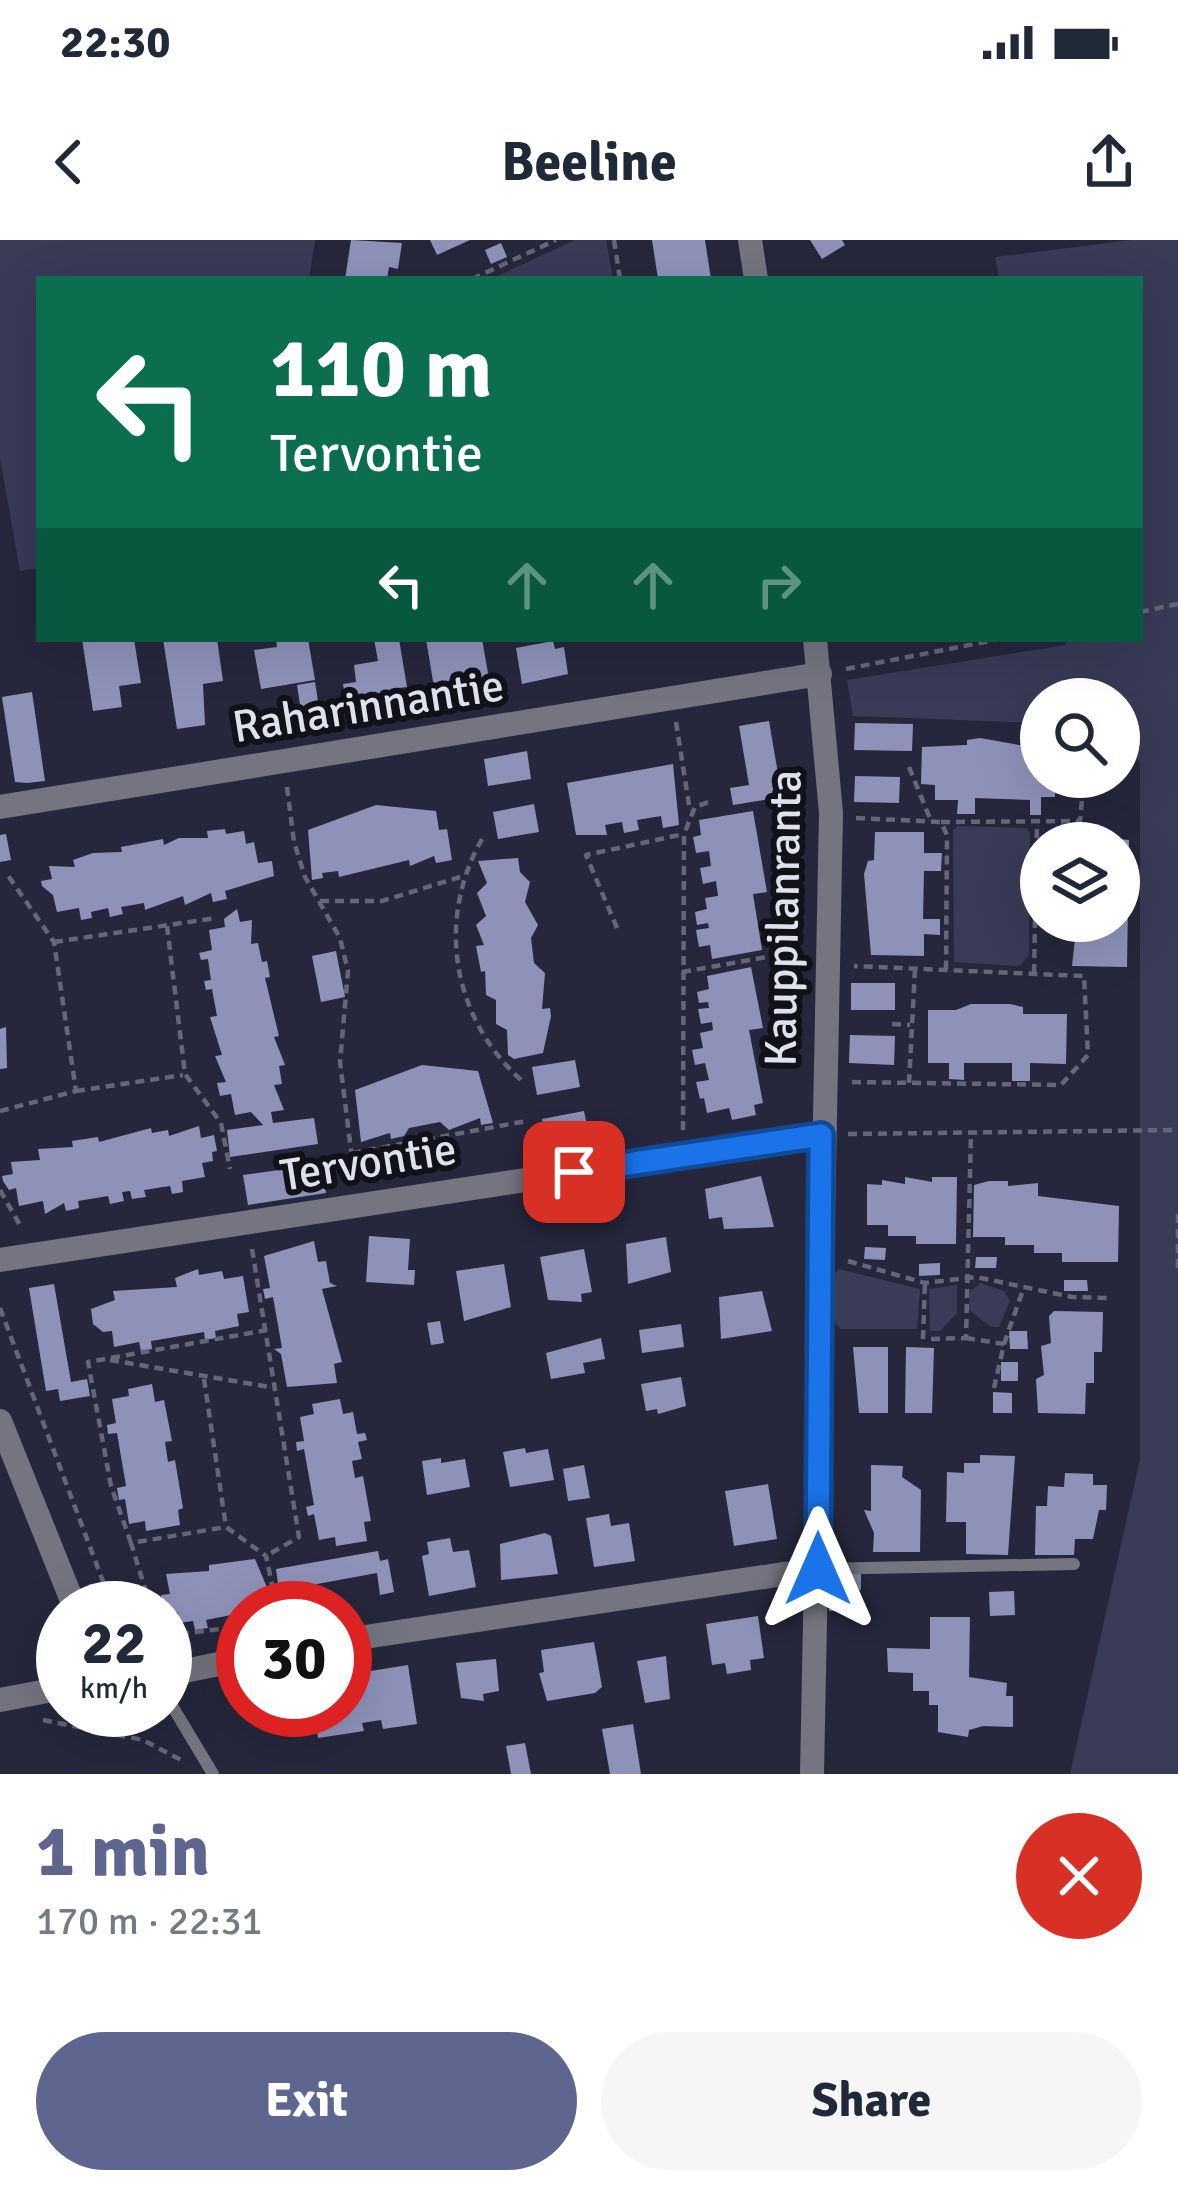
<!DOCTYPE html>
<html lang="en">
<head>
<meta charset="utf-8">
<style>
  body { margin:0; font-family:Signika,sans-serif; background:#f6f6f7; color:#1f2937; height:100vh; display:flex; flex-direction:column; font-size:45px; white-space:nowrap }
  * { box-sizing:border-box; margin:0 }
  p { font-size:39px; color:#747a83 }
  .icon { flex:none; width:66px; height:66px; fill:none; stroke:currentColor; stroke-width:2; stroke-linecap:round; stroke-linejoin:round }
  .map { position:relative; height:1534px; overflow:hidden }
  .panel { display:flex; flex-direction:column; background:#fff; flex:1 }
  .panel>* { flex:none }
  .guide { position:absolute; left:36px; top:36px; width:1107px; height:366px; border-radius:0px; box-shadow:0 12px 48px #0002; background:#0b6e4f; color:#fff; overflow:hidden }
  .controls { position:absolute; left:1020px; top:438px; display:grid; gap:24px }
  .controls a { display:grid; place-items:center; width:120px; height:120px; border-radius:50%; background:#fff; box-shadow:0 12px 48px #0002; font-size:60px }
  .speed { position:absolute; left:36px; top:1341px; display:flex; gap:24px; font-size:60px; font-weight:700; text-align:center }
  .speed>* { display:grid; place-content:center; width:156px; height:156px; border-radius:50%; background:#fff; box-shadow:0 12px 48px #0002; line-height:1 }
  .speed small { font-size:30px; font-weight:400 }
  .speed .limit { border:18px solid #d22; background:#fff; color:#111 }
  .pin { position:absolute; display:grid; place-items:center; width:102px; height:102px; color:#fff; margin:-51px; border-radius:24px; box-shadow:0 6px 18px #0006 }
  .me { position:absolute; width:132px; margin:-66px; rotate:0deg; stroke-linejoin:round; filter:drop-shadow(0 0 9px #0008) }
  .turn { display:flex; align-items:center; gap:42px; height:252px; padding:0 36px; font-size:54px }
  .turn .icon { width:156px; height:156px; stroke-width:2.5 }
  .turn b { display:block; font-size:84px; line-height:102px }
  .lanes { display:flex; align-items:center; height:114px; padding:0 36px; background:#0003; justify-content:center; gap:60px; direction:ltr }
  .lanes .off { opacity:.35 }
  .round { display:grid; place-items:center; flex:none; width:126px; height:126px; border-radius:63px; background:#f6f6f7 }
  .headline { display:flex; align-items:center; justify-content:space-between; height:204px; padding:0 36px }
  h1 { font-size:72px; font-weight:700; line-height:90px; color:#5e668f }
  .primary-button { display:flex; gap:24px; margin-top:auto; padding:24px 36px }
  .primary-button a { flex:1; height:138px; border-radius:72px; background:#5e668f; color:#fff; font-size:48px; font-weight:700; line-height:138px; text-align:center }
  .primary-button a+a { background:#f6f6f7; color:#1f2937 }
  .status { display:flex; justify-content:space-between; align-items:center; height:84px; padding:0 60px; background:#fff; direction:ltr }
  .status svg { height:33px; fill:currentColor }
  header { display:flex; justify-content:space-between; align-items:center; height:156px; padding:0 36px; background:#fff; font-size:54px; font-weight:700 }
  .map>svg:first-child { display:block }
  .green { fill:#393b57 }
  .building { fill:#8e92b9 }
  .lines { fill:none; stroke-linecap:round; stroke-linejoin:round }
  .path { stroke:#656679; stroke-width:4.5; stroke-dasharray:9 6; stroke-linecap:butt }
  .service { stroke:#747580; stroke-width:12 }
  .minor { stroke:#747580; stroke-width:24 }
  .route-casing { stroke:#114b97; stroke-width:30 }
  .route { stroke:#1a73e8; stroke-width:21 }
  .labels { text-anchor:middle; stroke-width:12; stroke-linejoin:round; paint-order:stroke }
  .street-label { font-size:45px; fill:#e0e1ef; stroke:#11111a }
</style>
</head>
<body>
<div class="status"><b>22:30</b><svg viewBox="0 0 49 12"><path d="M0 12V9h3v3zM5 12V6h3v6zM10 12V3h3v9zM15 12V0h3v12zM26 1h20v11H26zM47 4h2v5h-2z"/></svg></div>
<header><svg class="icon" aria-label="back" viewBox="0 0 24 24"><path d="M15 5l-7 7 7 7"/></svg>Beeline<svg class="icon" aria-label="share" viewBox="0 0 24 24"><path d="M12 15V3M7 8l5-5 5 5M5 13v7h14v-7"/></svg></header>
<div class="map">
<svg width="1178" height="1534" viewBox="0 0 1178 1534">
  <rect width="100%" height="100%" fill="#26273c"/>
  <g class="green">
    <path d="M0,0H315L309,39H39V328L20,331L0,218Z"/>
    <path d="M575,0H606L613,39H491Z"/>
    <path d="M1131,0H1178V1534H1070L1140,1219V522L1119,508V459H1041V483L853,476L847,440L1066,405V399H1140V39H999L995,17Z"/>
    <path d="M958,586L1027,588L1030,593L1029,715L1020,726L954,722L953,590Z"/>
    <path d="M839,1029L920,1049L917,1089H840L833,1080L834,1034Z"/>
    <path d="M981,1043L1004,1051L1010,1061L999,1087H991L969,1070L970,1051Z"/>
    <path d="M957,1045V1073L940,1091H930L929,1049Z"/>
  </g>
  <g class="building">
    <path d="M351,0L402,3L398,29L389,27L387,39H345Z"/>
    <path d="M430,0H470L437,15Z"/>
    <path d="M652,0H705L711,39H658Z"/>
    <path d="M810,0H842L845,5L822,19Z"/>
    <path d="M501,3L507,17L491,24L485,10Z"/>
    <path d="M82,399H134L141,443L119,446L122,467L93,471Z"/>
    <path d="M163,399H217L223,441L203,444L205,485L177,489Z"/>
    <path d="M276,399H308L315,440L261,449L254,410L277,407Z"/>
    <path d="M374,399H399L407,447L399,448L402,464L361,471L360,465L347,467L343,444L356,442L354,425L378,421Z"/>
    <path d="M426,399H482L491,450L436,459Z"/>
    <path d="M553,401L555,409L564,407L568,434L522,444L516,408Z"/>
    <path d="M315,442L319,468L301,471L297,445Z"/>
    <path d="M32,452L45,541L27,543L15,542L2,457Z"/>
    <path d="M284,476L285,486L262,490L260,480Z"/>
    <path d="M769,481L782,557L733,565L730,548L749,545L739,486Z"/>
    <path d="M855,483L913,484L912,511L854,510Z"/>
    <path d="M980,498L1041,509V537H1055V557H1041V575H1030V560L975,558V574H957L958,560H935V545L921,544L922,507L967,505V500Z"/>
    <path d="M527,511L531,539L488,546L484,519Z"/>
    <path d="M673,524L679,585L663,588L661,576L637,580L639,590L624,593L622,582L605,585L607,595H576L567,543Z"/>
    <path d="M855,536L900,537L899,563L854,562Z"/>
    <path d="M534,564L539,592L498,599L493,572Z"/>
    <path d="M376,565L436,571L439,590L447,589L452,620L436,623L434,616L410,626L409,620L339,637L338,631L322,633L323,638L312,640L308,590Z"/>
    <path d="M753,571L767,652L753,654L762,710L712,719L710,705L699,707L696,690L709,688L708,683L697,685L695,672L707,669L705,658L718,656L716,641L703,644L700,628L711,626L709,611L696,613L693,597L701,595L699,580Z"/>
    <path d="M225,589L226,594L244,591L246,604L254,602L258,623L272,621L274,636L225,651L227,659L213,662L211,653L185,665L183,656L145,670L144,663L121,667L123,674L110,677L108,668L91,672L92,678L81,680L79,668L57,672L53,655L42,646L41,641L52,639L49,626L75,627L73,620L93,613L122,612L121,607L163,599L164,605L179,598H208L207,591Z"/>
    <path d="M875,592H924V613H942L941,631H924L923,679H940V695L924,694V716L871,715L864,634L868,621L874,620Z"/>
    <path d="M6,594L11,620L0,622V595Z"/>
    <path d="M1119,599L1129,600L1127,727L1072,726L1077,681H1119Z"/>
    <path d="M518,618L520,632L530,642L525,662L538,685L531,698L534,723L545,733L542,769L550,768L551,776L543,813L514,819L508,815L507,790L496,784V760L486,755L485,731L481,732L476,706L484,705L476,685L486,676L477,653L487,643L478,621Z"/>
    <path d="M237,669L240,682L252,680L251,704L258,703L262,722L267,721L270,737L265,738L279,796L274,797L285,825L279,826L282,844L274,845L284,870L271,872L273,883L314,878L318,904L230,917L227,890L263,885L251,872L235,875L231,854L220,856L217,843L226,842L215,816L222,815L210,777L217,776L212,749L206,750L204,741L211,740L208,719L201,720L199,713L212,710L209,690L225,687L224,679Z"/>
    <path d="M336,711L345,757L321,762L312,716Z"/>
    <path d="M751,727L763,788L749,790L763,863L754,865L756,875L732,880L729,868L707,873L704,858L700,859L696,842L709,840L705,823L695,825L692,810L703,808L700,793L713,790L712,782L701,784L698,769L709,768L708,762L699,763L697,752L709,749L707,736Z"/>
    <rect x="851" y="743" width="44" height="27"/>
    <path d="M971,764H1010L1023,767V774H1067L1066,824L1030,823V841H1012V823H964V840L949,839V823H928V770H956Z"/>
    <path d="M6,787L7,828L0,829V789Z"/>
    <path d="M850,795L895,796L894,825L849,823Z"/>
    <path d="M575,820L580,847L537,855L532,827Z"/>
    <path d="M422,825L478,831L493,883L481,885L480,878L449,890L440,882L409,888L404,896L391,899L390,893L361,902L355,850Z"/>
    <path d="M584,871L590,900L548,908L542,879Z"/>
    <path d="M199,886L201,898L214,895L217,911L212,912L213,921L202,923L205,937L182,941L183,952L172,954L170,946L144,950L146,957L132,959L130,951L122,952L124,961L110,964L108,956L78,961L79,968L66,971L64,963L45,974L43,961L19,966L16,948L9,950L3,941L2,936L13,934L11,922L40,920L38,909L73,907L72,901L98,897L99,902L151,888L152,893L168,890L169,896Z"/>
    <path d="M322,924L326,953L248,965L243,935Z"/>
    <path d="M761,936L774,987L724,989L722,977L709,979L705,949Z"/>
    <path d="M905,937L932,942V937H957L956,1004H916V996H888V985H867V944L882,945V940L905,944Z"/>
    <path d="M989,941H1008V946L1038,943V956L1119,966L1118,1022H1062V1013H1034V1005H1005V997H973L974,945Z"/>
    <path d="M369,996L410,999L408,1030H415L414,1045L366,1042Z"/>
    <path d="M666,997L671,1032L628,1044L626,1004Z"/>
    <path d="M314,1001L318,1022L326,1021L330,1043L337,1046L322,1049L342,1122L334,1124L337,1143L287,1147L281,1114L274,1109L282,1108L273,1057L265,1059L263,1049L270,1048L264,1016Z"/>
    <path d="M865,1007L886,1008L885,1020L864,1019Z"/>
    <path d="M584,1009L592,1052L581,1054L582,1062L548,1060L540,1017Z"/>
    <path d="M976,1017H997L996,1028H975Z"/>
    <path d="M940,1023V1035L919,1036V1024Z"/>
    <path d="M504,1024L511,1067L464,1081L456,1031Z"/>
    <path d="M198,1029L199,1035L222,1031L224,1039L243,1036L249,1072L237,1074L239,1086L215,1091L216,1098L205,1100L204,1092L151,1101L152,1109L141,1111L139,1102L114,1107L112,1091L103,1092L93,1084L91,1069L115,1060L113,1051L177,1047L175,1038Z"/>
    <path d="M1064,1040H1087L1088,1051H1064Z"/>
    <path d="M54,1044L71,1142L87,1139L90,1156L60,1161L58,1149L46,1151L29,1048Z"/>
    <path d="M762,1051L772,1091L721,1099L719,1057Z"/>
    <path d="M1054,1071L1103,1072L1102,1112H1094V1143H1086L1085,1174L1038,1173L1036,1139L1044,1135L1041,1106L1051,1103L1049,1076Z"/>
    <path d="M440,1081L444,1103L431,1105L427,1083Z"/>
    <path d="M681,1084L684,1107L642,1113L639,1090Z"/>
    <path d="M1009,1091H1027L1028,1109H1010Z"/>
    <path d="M601,1098L605,1119L583,1123L585,1133L551,1139L546,1113Z"/>
    <path d="M853,1107H888V1173H859Z"/>
    <path d="M906,1107L934,1108L932,1173H905Z"/>
    <rect x="1001" y="1122" width="17" height="19"/>
    <path d="M681,1137L686,1166L658,1174L657,1169L646,1171L641,1144Z"/>
    <path d="M152,1144L155,1162L164,1160L172,1201L165,1202L168,1222L175,1220L183,1268L178,1270L180,1285L146,1291L145,1281L129,1284L125,1259L119,1260L117,1248L126,1246L117,1193L108,1194L107,1185L116,1183L112,1159L129,1156L128,1149Z"/>
    <path d="M993,1152L1012,1153V1173H993Z"/>
    <path d="M340,1159L343,1174L353,1172L357,1194L365,1193L367,1200L358,1202L362,1219L352,1221L355,1238L363,1236L371,1281L364,1282L367,1301L336,1306L335,1297L319,1300L314,1274L308,1276L306,1267L314,1265L304,1209L297,1211L296,1202L304,1201L300,1177L314,1174L312,1164Z"/>
    <path d="M525,1208L526,1213L548,1209L554,1240L510,1247L503,1212Z"/>
    <path d="M980,1215L1015,1216L1008,1315L966,1314V1282H946L947,1232L964,1233V1223H980Z"/>
    <path d="M441,1218V1223L465,1219L470,1247L427,1255L422,1221Z"/>
    <path d="M584,1225L590,1258L568,1261L563,1229Z"/>
    <path d="M871,1225L903,1226L902,1237L921,1250L920,1312H873L874,1293L864,1270L871,1271Z"/>
    <path d="M1065,1233L1093,1234V1245H1107L1106,1270H1099L1093,1299H1075L1074,1315H1035L1036,1266H1047L1048,1246L1064,1247Z"/>
    <path d="M768,1244L777,1299L734,1306L725,1251Z"/>
    <path d="M609,1274L611,1286L629,1283L635,1321L594,1327L586,1278Z"/>
    <path d="M545,1293L551,1296L558,1334L501,1340L500,1304Z"/>
    <path d="M450,1298L453,1312L469,1310L476,1347L429,1356L422,1316L429,1314L427,1302Z"/>
    <path d="M378,1311L380,1321L388,1319L394,1352L380,1355L377,1333L279,1351L276,1329Z"/>
    <path d="M255,1319L269,1352L258,1360L259,1368H243V1382L233,1384L231,1375L206,1380L208,1388L195,1390L193,1381L179,1383L178,1373L164,1368L161,1355L170,1354L166,1334L209,1331V1325Z"/>
    <path d="M844,1332H861V1350L844,1349Z"/>
    <path d="M1014,1351L1015,1375L990,1376L989,1352Z"/>
    <rect x="829" y="1355" width="27" height="16"/>
    <path d="M758,1376L764,1418L750,1420L751,1430L727,1434L725,1423L712,1425L706,1384Z"/>
    <path d="M930,1377H970L969,1437L1007,1443L1006,1456H1013V1487L983,1486L969,1490L968,1497L938,1492V1465H929V1451H913V1433L888,1432L887,1408L930,1409Z"/>
    <path d="M594,1402L602,1447L595,1453L547,1461L539,1433L544,1432L541,1410Z"/>
    <path d="M666,1416L670,1459L645,1463L637,1421Z"/>
    <path d="M496,1419L499,1451L483,1454L484,1461L461,1458L456,1423Z"/>
    <path d="M408,1425L417,1484L383,1489L381,1480L362,1483L364,1491L318,1498L314,1470H345V1444L359,1441L358,1433Z"/>
    <path d="M633,1484L641,1534H610L602,1489Z"/>
    <path d="M525,1503L531,1534H511L506,1506Z"/>
  </g>
  <g class="lines">
    <g class="path">
      <path d="M614,0L620,39"/>
      <path d="M472,39L556,0"/>
      <path d="M1140,372L1178,364"/>
      <path d="M846,429L1000,399"/>
      <path d="M676,482L690,571"/>
      <path d="M909,527L931,581"/>
      <path d="M287,547L294,602L305,637L340,698L348,731L340,822L355,942"/>
      <path d="M856,578L941,582L947,595L946,730"/>
      <path d="M941,582L1080,581L1084,537"/>
      <path d="M482,599C436,680 452,777 521,840"/>
      <path d="M320,661H382L460,637"/>
      <path d="M167,686L185,834L221,883L230,929"/>
      <path d="M617,688L586,615L684,594"/>
      <path d="M54,702L216,678"/>
      <path d="M682,732L801,711"/>
      <path d="M1034,733L1037,583"/>
      <path d="M892,784L910,785"/>
      <path d="M852,842L1061,845L1088,815L1084,736L854,726"/>
      <path d="M909,843L915,729"/>
      <path d="M76,851L183,835"/>
      <path d="M0,871L76,851L54,702L7,634"/>
      <path d="M683,890L684,594L695,567L711,561"/>
      <path d="M848,894L1178,890"/>
      <path d="M352,913L527,881"/>
      <path d="M0,950L22,989"/>
      <path d="M1178,974V1030"/>
      <path d="M252,1009L299,1297L266,1316"/>
      <path d="M848,1021L925,1043L976,1037L1072,1057L1107,1058"/>
      <path d="M0,1068L113,1368"/>
      <path d="M966,1098L1004,1104L994,1148"/>
      <path d="M923,1099L925,1043"/>
      <path d="M931,1099L966,1098L971,893"/>
      <path d="M1004,1104L1024,1047"/>
      <path d="M110,1120L276,1148"/>
      <path d="M204,1139L226,1287"/>
      <path d="M131,1303L111,1246L88,1122L267,1090"/>
      <path d="M151,1368L131,1303L226,1287L266,1316L277,1368"/>
      <path d="M165,1396L243,1386"/>
      <path d="M43,1480L143,1500L181,1520"/>
    </g>
    <g class="service">
      <path d="M817,1329L1074,1324"/>
      <path d="M165,1454L213,1534"/>
    </g>
    <g class="minor">
      <path d="M750,0L756,39"/>
      <path d="M0,567L820,434"/>
      <path d="M0,1020L821,895"/>
      <path d="M0,1181L75,1368"/>
      <path d="M345,1400L817,1329"/>
      <path d="M165,1435L243,1419"/>
      <path d="M0,1460L63,1448"/>
      <path d="M812,1534L831,573L815,399"/>
    </g>
  </g>
  <g class="lines">
    <defs>
      <path id="route" d="M574,932L821,895L818,1329"/>
    </defs>
    <use href="#route" class="route-casing"/>
    <use href="#route" class="route"/>
  </g>
  <g class="labels">
    <g class="street-label">
      <text transform="translate(368 465) rotate(-9)" y="16">Raharinnantie</text>
      <text transform="translate(782 678) rotate(-89)" y="16">Kauppilanranta</text>
      <text transform="translate(368 921) rotate(-9)" y="16">Tervontie</text>
    </g>
  </g>
</svg>
<div class="controls">
<a><svg class="icon" aria-label="search" viewBox="0 0 24 24"><circle cx="10" cy="10" r="6"/><path d="M15 15l6 6"/></svg></a>
<a><svg class="icon" aria-label="layers" viewBox="0 0 24 24"><path d="M12 4l9 5-9 5-9-5zM3 14l9 5 9-5"/></svg></a>
</div>
<div class="speed"><div>22<small>km/h</small></div><div class="limit">30</div></div>
<div class="pin" style="left:574px;top:932px;background:#d93025"><svg class="icon" aria-label="arrive" viewBox="0 0 24 24"><path d="M6 21V4h12l-3 4 3 4H6"/></svg></div>
<svg class="me" style="left:818px;top:1329px" viewBox="-20 -20 40 40"><path d="M0-17L14 15 0 8-14 15z" fill="#1a73e8" stroke="#fff" stroke-width="4"/></svg>
<div class="guide">
<div class="turn"><svg class="icon" aria-label="left" viewBox="0 0 24 24"><path d="M17 20v-9H6M10 6l-5 5 5 5"/></svg><div><b>110 m</b>Tervontie</div></div>
<div class="lanes"><svg class="icon" aria-label="left" viewBox="0 0 24 24"><path d="M17 20v-9H6M10 6l-5 5 5 5"/></svg><svg class="icon off" aria-label="ahead" viewBox="0 0 24 24"><path d="M12 20V5M6 11l6-6 6 6"/></svg><svg class="icon off" aria-label="ahead" viewBox="0 0 24 24"><path d="M12 20V5M6 11l6-6 6 6"/></svg><svg class="icon off" aria-label="right" viewBox="0 0 24 24"><path d="M7 20v-9h11M14 6l5 5-5 5"/></svg></div>
</div>
</div>
<section class="panel">
<div class="headline"><div><h1>1 min</h1><p>170 m · 22:31</p></div><a class="round" style="background:#d93025;color:#fff"><svg class="icon" aria-label="close" viewBox="0 0 24 24"><path d="M6 6l12 12M18 6L6 18"/></svg></a></div>
<div class="primary-button"><a>Exit</a><a>Share</a></div>
</section>
</body>
</html>
